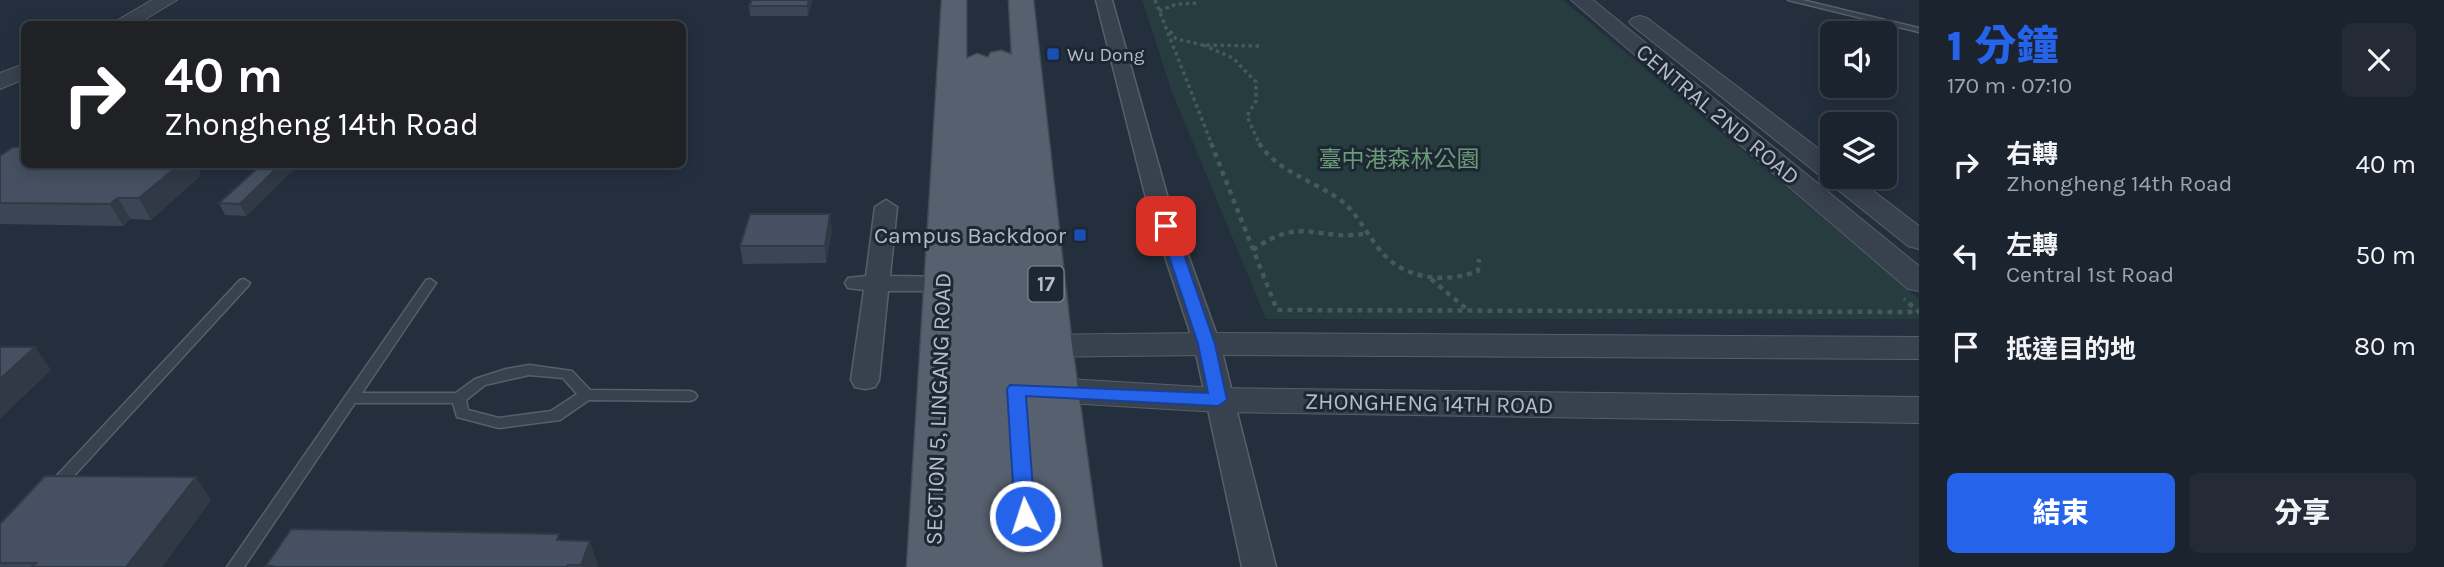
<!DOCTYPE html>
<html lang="zh-TW">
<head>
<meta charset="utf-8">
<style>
  body { margin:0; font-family:Karla,"Noto Sans TC",sans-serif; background:#242b36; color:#f1f3f6; height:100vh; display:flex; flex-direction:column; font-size:26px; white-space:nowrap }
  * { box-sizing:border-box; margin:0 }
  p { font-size:23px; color:#a0a4aa }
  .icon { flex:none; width:38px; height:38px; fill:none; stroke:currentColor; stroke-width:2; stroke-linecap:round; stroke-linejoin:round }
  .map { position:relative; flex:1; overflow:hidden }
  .sheet { display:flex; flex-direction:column; background:#1b232e; width:525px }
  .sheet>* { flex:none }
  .top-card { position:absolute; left:21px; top:21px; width:665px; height:147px; border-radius:10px; box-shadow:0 4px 18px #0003,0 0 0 2px #39404a; background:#202124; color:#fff; overflow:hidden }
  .fabs { position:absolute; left:1820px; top:21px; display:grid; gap:14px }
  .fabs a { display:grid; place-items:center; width:77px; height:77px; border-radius:10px; background:#1b232e; box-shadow:0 4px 18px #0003,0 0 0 2px #39404a; font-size:35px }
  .pin { position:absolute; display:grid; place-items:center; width:60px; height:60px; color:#fff; margin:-30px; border-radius:14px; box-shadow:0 4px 10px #0006 }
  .me { position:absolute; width:77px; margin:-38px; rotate:356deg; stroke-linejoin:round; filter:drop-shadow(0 0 5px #0008) }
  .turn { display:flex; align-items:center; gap:24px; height:147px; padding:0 28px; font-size:32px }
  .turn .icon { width:91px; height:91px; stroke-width:2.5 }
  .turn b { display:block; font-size:49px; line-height:60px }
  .round { display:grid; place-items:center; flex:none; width:74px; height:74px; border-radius:10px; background:#242b36 }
  .headline { display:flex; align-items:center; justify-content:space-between; height:119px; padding:0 28px }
  h1 { font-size:42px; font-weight:800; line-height:52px; color:#2563eb }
  .primary-button { display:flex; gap:14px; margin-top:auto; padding:14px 28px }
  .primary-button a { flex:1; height:80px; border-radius:10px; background:#2563eb; color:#fff; font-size:28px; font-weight:800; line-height:80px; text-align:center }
  .primary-button a+a { background:#242b36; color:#f1f3f6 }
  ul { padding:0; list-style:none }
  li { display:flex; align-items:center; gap:21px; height:91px; padding:0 28px }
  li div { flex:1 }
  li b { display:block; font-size:26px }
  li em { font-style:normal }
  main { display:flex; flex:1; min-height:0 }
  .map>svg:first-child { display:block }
  .green { fill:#263c3f }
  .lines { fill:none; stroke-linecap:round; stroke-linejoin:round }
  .service-casing { stroke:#565f6c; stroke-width:3 }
  .minor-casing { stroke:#565f6c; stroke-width:3 }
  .tertiary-casing { stroke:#565f6c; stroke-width:2 }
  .primary-casing { stroke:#414a57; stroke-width:3 }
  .path-far1 { stroke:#44595c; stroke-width:3.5; stroke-dasharray:3.5 3.5; stroke-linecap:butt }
  .path { stroke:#44595c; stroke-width:4.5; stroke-dasharray:5 5; stroke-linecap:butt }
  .service { fill:#38414e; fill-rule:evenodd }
  .minor { fill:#38414e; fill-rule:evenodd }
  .tertiary { fill:#38414e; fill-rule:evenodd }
  .primary { fill:#56606e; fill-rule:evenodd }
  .wall { fill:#3b4654 }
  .shaded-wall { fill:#303945 }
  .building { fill:#455162; stroke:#303945; stroke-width:2 }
  .route { fill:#2563eb; stroke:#184099; stroke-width:2 }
  .transit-dot { fill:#1a4fb4; stroke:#1d2633; stroke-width:2.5 }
  .labels { text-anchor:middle; stroke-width:6; stroke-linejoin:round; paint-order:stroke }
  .far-poi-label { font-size:19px; fill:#b4bcc9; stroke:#1d2633; text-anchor:start }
  .shield { fill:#1d2633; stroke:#878f9c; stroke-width:2 }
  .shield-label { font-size:21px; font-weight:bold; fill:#b4bcc9 }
  .street-label { font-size:23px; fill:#b4bcc9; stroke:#1d2633 }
  .park-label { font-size:23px; fill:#6b9a76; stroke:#1d2633 }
  .poi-label { font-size:23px; fill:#b4bcc9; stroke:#1d2633; text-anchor:end }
</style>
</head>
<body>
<main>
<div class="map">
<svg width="1919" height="567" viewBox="0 0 1919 567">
  <rect width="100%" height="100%" fill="#242f3e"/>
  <path class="green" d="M1142,0H1563L1919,299V319H1266L1172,92Z"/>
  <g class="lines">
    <defs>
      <g id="service">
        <path d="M1788,0H1802L1919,28V32Z"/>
        <path d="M244,279L250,283L248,286L60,491L55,493L50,491L47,487L50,483L240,280Z"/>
        <path d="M430,279L436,283L362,393H456L475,379L506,369L529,365L572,371L590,390L690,391L695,393L697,396L695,399L690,401L589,400L560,420L499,428L457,417L453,403H355L244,567H227L426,280ZM529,375L563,378L577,394L551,411L499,418L468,410L466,400L485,385Z"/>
      </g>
      <g id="minor">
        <path d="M1096,0H1112L1169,202L1220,344L1276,567H1242L1194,344L1147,202Z"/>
        <path d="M886,200L897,207L890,276L958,277L967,279L970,284L967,289L958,291H888L879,380L875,387L865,389L855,387L851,380L864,290L848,288L845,283L848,278L866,276L875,207Z"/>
      </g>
      <g id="tertiary">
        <path d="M152,0H177L137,24H111Z"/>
        <path d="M1571,0H1593L1919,266V291L1908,289Z"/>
        <path d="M1640,16L1647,18L1832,159V177H1855L1919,226V249L1908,246L1633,26L1629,22L1633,18Z"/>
        <path d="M24,64V79L0,89V73Z"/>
        <path d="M1207,333L1919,337V359L1207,355L1028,357L1016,354L1011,346L1016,338L1028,335Z"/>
        <path d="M1034,377L1218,388L1919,397V423L1218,412L1034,401L1021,398L1016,389L1021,380Z"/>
      </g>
      <path id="primary" d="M942,0H966V59L977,54L988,58L991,53L1001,51L1012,55L1009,0H1033L1072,346L1102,567H907Z"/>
    </defs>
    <use href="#service" class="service-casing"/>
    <use href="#minor" class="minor-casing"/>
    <use href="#tertiary" class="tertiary-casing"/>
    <use href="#primary" class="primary-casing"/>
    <g class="path-far1">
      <path d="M1155,0L1212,145"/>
      <path d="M1159,11L1177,4L1199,3"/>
      <path d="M1170,31L1176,39L1203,45"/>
      <path d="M1259,46L1203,45L1233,58L1256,82V101L1247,116L1260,145"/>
    </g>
    <g class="path">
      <path d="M1211,143L1277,310L1919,312L1904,299"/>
      <path d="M1259,143C1278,173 1316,181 1343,202C1358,215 1367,234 1379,249C1402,279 1444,284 1478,271L1479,259"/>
      <path d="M1253,250C1302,214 1319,243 1369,233"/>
      <path d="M1431,279L1469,311"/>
    </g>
    <use href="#service" class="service"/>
    <use href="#minor" class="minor"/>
    <use href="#tertiary" class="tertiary"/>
    <use href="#primary" class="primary"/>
  </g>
  <g class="wall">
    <path d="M752,0H812L808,16H750L749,6Z"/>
    <path d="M0,156L201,175L151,220L130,219L123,226L0,224Z"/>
    <path d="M262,164H295L296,167L246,216L225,215L219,203Z"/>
    <path d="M832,231L826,263L743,264L740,246Z"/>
    <path d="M211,500L162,567H0V563Z"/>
    <path d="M562,540L598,565L597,567H267L266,566Z"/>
  </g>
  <g class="shaded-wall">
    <path d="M809,0H812L808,16L807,6Z"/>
    <path d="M172,164H196L201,175L151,220L139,198Z"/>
    <path d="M281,164H295L296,167L246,216L240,204Z"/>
    <path d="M118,198L130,219L123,226L110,204Z"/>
    <path d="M830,214L832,231L826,263L825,246Z"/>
    <path d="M35,347L51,370L0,419V379Z"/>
    <path d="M196,477L211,500L162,567H126Z"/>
    <path d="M590,541L598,565L597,567H582L581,565Z"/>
  </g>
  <g class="building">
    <path d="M752,0H809L807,6H749Z"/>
    <path d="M13,147H24V164H180L139,198H118L110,204L0,203V156Z"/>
    <path d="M262,164H281L240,204L219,203Z"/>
    <path d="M750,214H830L825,246H740Z"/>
    <path d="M0,347H35L0,379Z"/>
    <path d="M45,476L196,477L126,567H32L36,563H0V524Z"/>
    <path d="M291,529L559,534L557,540L590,541L581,565H568L567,567H273V566H266Z"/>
  </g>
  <path class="route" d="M1166,221L1174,226L1215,344L1227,400L1218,406L1026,396L1035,516L1032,522H1018L1015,516L1007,389L1010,385L1208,393L1198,344L1159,226Z"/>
  <g class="transit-dot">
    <rect x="1046" y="47" width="14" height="14" rx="3.5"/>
    <rect x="1073" y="228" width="14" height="14" rx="3.5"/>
  </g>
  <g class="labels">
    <g class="far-poi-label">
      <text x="1067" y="61">Wu Dong</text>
    </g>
    <rect class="shield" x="1028.5" y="266.5" width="35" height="35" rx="5"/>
    <g class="shield-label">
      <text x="1046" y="291">17</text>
    </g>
    <g class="street-label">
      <text transform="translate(1718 114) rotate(40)" y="8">CENTRAL 2ND ROAD</text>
      <text transform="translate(1429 403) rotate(1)" y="8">ZHONGHENG 14TH ROAD</text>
      <text transform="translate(938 409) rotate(-88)" y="8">SECTION 5, LINGANG ROAD</text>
    </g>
    <g class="park-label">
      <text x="1399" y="167">臺中港森林公園</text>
    </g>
    <g class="poi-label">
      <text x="1066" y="243">Campus Backdoor</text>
    </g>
  </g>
</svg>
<div class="fabs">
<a><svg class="icon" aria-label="sound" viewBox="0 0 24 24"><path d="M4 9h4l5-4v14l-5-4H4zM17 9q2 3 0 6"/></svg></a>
<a><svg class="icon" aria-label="layers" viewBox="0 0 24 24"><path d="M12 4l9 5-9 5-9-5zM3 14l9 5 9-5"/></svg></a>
</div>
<div class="pin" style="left:1166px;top:226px;background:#d93025"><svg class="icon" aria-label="arrive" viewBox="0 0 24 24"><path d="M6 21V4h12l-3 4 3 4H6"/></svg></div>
<svg class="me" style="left:1025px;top:516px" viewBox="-20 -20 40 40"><circle r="17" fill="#2563eb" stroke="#fff" stroke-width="3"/><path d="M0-11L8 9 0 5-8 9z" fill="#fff"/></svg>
<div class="top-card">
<div class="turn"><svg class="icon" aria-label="right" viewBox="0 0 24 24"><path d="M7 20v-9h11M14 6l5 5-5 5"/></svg><div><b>40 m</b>Zhongheng 14th Road</div></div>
</div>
</div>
<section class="sheet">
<div class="headline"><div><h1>1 分鐘</h1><p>170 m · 07:10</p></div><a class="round"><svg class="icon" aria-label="close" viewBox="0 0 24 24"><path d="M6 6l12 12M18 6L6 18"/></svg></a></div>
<ul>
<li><svg class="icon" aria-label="right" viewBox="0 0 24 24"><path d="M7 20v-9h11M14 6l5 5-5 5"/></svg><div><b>右轉</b><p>Zhongheng 14th Road</p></div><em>40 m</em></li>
<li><svg class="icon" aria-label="left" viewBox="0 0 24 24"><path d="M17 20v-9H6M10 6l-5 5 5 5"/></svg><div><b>左轉</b><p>Central 1st Road</p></div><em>50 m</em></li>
<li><svg class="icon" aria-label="arrive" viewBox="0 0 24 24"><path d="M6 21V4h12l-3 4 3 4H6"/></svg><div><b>抵達目的地</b></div><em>80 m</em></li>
</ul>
<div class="primary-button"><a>結束</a><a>分享</a></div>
</section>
</main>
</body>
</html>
